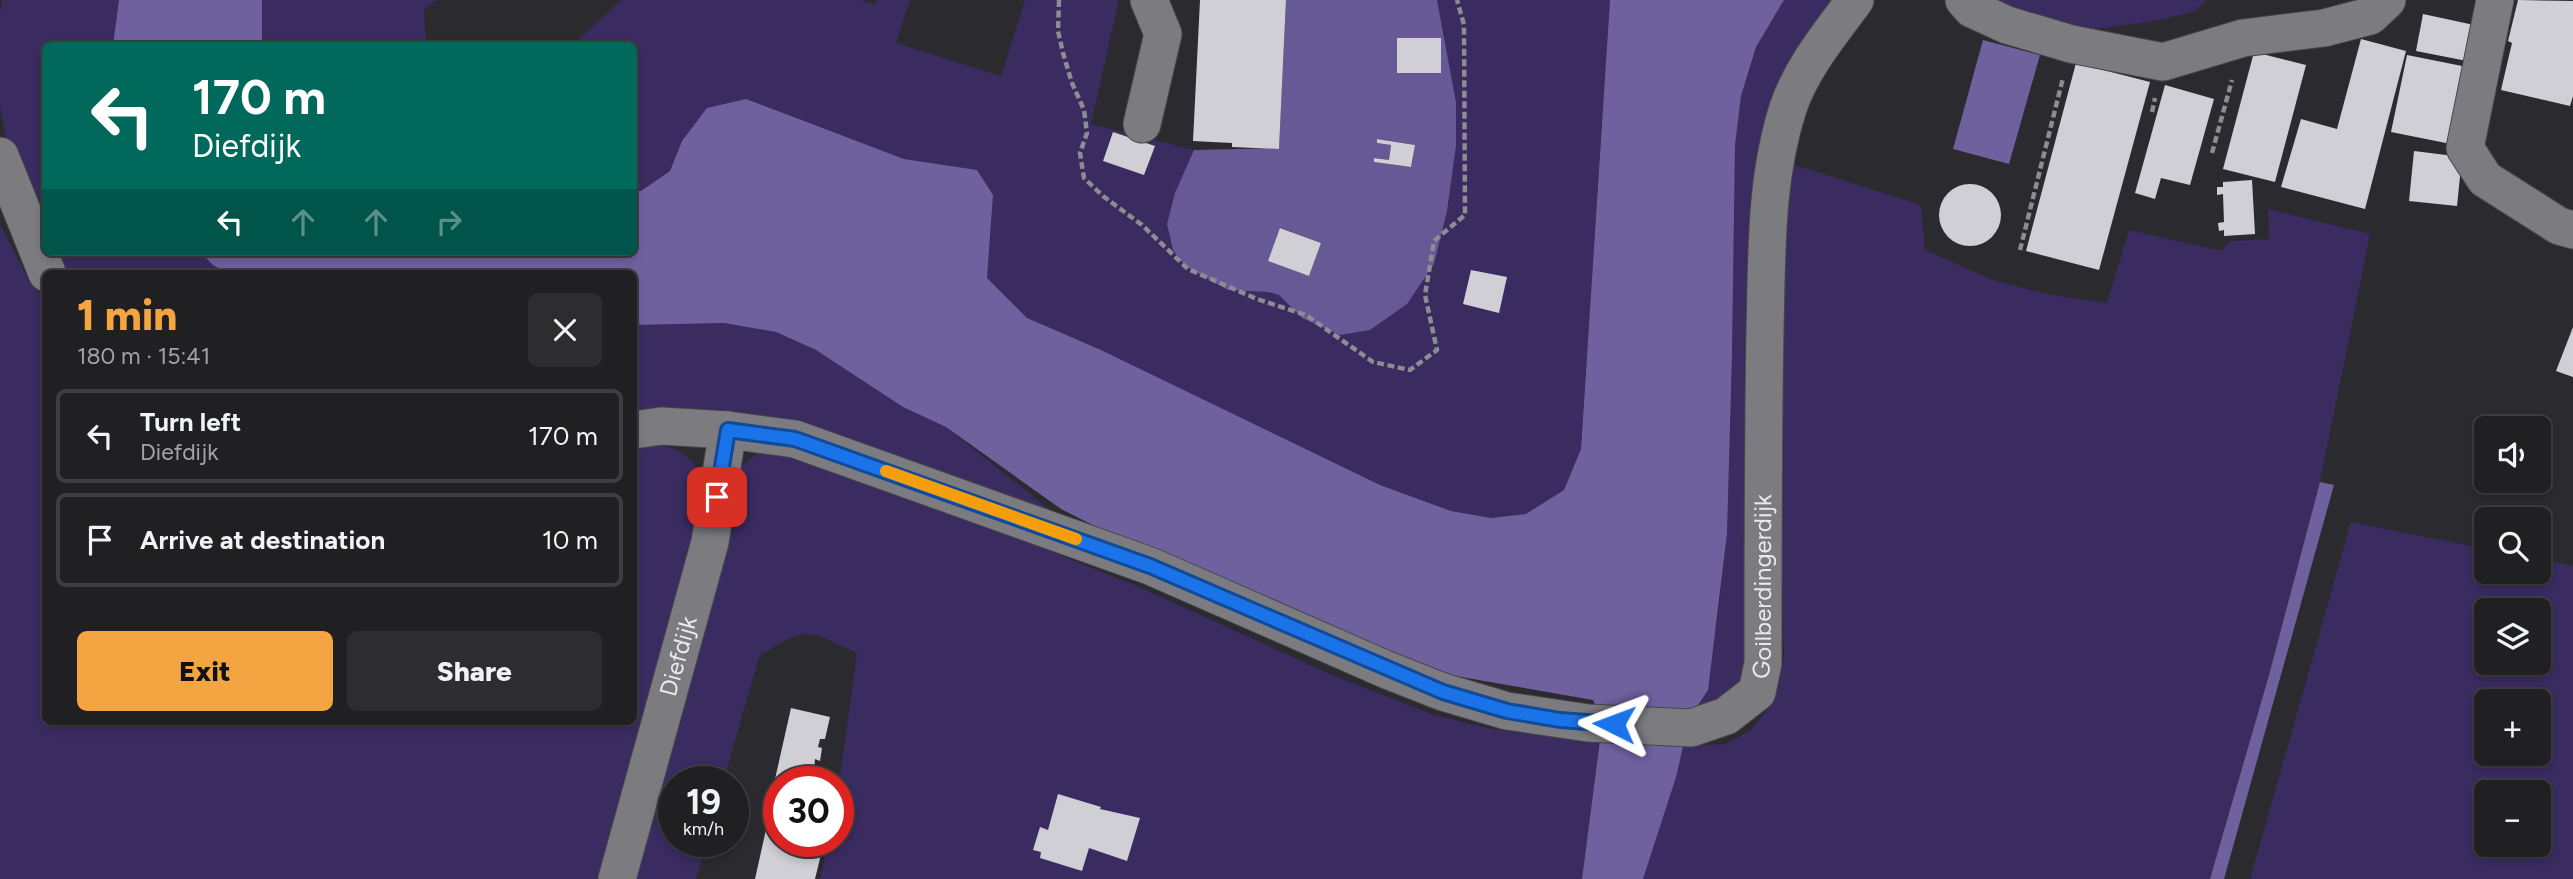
<!DOCTYPE html>
<html lang="en">
<head>
<meta charset="utf-8">
<style>
  body { margin:0; font-family:Figtree,sans-serif; background:#2d2d2f; color:#f1f3f6; height:100vh; display:flex; flex-direction:column; font-size:26px; white-space:nowrap }
  * { box-sizing:border-box; margin:0 }
  p { font-size:23px; color:#a2a3a5 }
  .icon { flex:none; width:38px; height:38px; fill:none; stroke:currentColor; stroke-width:2; stroke-linecap:round; stroke-linejoin:round }
  .map { position:relative; flex:1; overflow:hidden }
  .details { position:absolute; left:42px; top:270px; width:595px; height:455px; display:flex; flex-direction:column; background:#202022; border-radius:10px; box-shadow:0 4px 10px #0003,0 0 0 2px #3d3e40 }
  .details>* { flex:none }
  .hud { position:absolute; left:42px; top:42px; width:595px; height:214px; border-radius:10px; box-shadow:0 4px 10px #0003,0 0 0 2px #3d3e40; background:#00695c; color:#fff; overflow:hidden }
  .controls { position:absolute; left:2474px; top:416px; display:grid; gap:14px }
  .controls a { display:grid; place-items:center; width:77px; height:77px; border-radius:10px; background:#202022; box-shadow:0 4px 10px #0003,0 0 0 2px #3d3e40; font-size:35px }
  .speed { position:absolute; left:658px; top:766px; display:flex; gap:14px; font-size:35px; font-weight:700; text-align:center }
  .speed>* { display:grid; place-content:center; width:91px; height:91px; border-radius:50%; background:#202022; box-shadow:0 4px 10px #0003,0 0 0 2px #3d3e40; line-height:1 }
  .speed small { font-size:18px; font-weight:400 }
  .speed .limit { border:10px solid #d22; background:#fff; color:#111 }
  .pin { position:absolute; display:grid; place-items:center; width:60px; height:60px; color:#fff; margin:-30px; border-radius:14px; box-shadow:0 4px 10px #0006 }
  .me { position:absolute; width:77px; margin:-38px; rotate:273deg; stroke-linejoin:round; filter:drop-shadow(0 0 5px #0008) }
  .turn { display:flex; align-items:center; gap:24px; height:147px; padding:0 35px; font-size:32px }
  .turn .icon { width:91px; height:91px; stroke-width:2.5 }
  .turn b { display:block; font-size:49px; line-height:60px }
  .lanes { display:flex; align-items:center; height:66px; padding:0 35px; background:#0003; justify-content:center; gap:35px; direction:ltr }
  .lanes .off { opacity:.35 }
  .round { display:grid; place-items:center; flex:none; width:74px; height:74px; border-radius:10px; background:#2d2d2f }
  .headline { display:flex; align-items:center; justify-content:space-between; height:119px; padding:0 35px }
  h1 { font-size:42px; font-weight:800; line-height:52px; color:#f2a541 }
  .primary-button { display:flex; gap:14px; margin-top:auto; padding:14px 35px }
  .primary-button a { flex:1; height:80px; border-radius:10px; background:#f2a541; color:#111; font-size:28px; font-weight:800; line-height:80px; text-align:center }
  .primary-button a+a { background:#2d2d2f; color:#f1f3f6 }
  ul { padding:0; list-style:none }
  li { display:flex; align-items:center; gap:21px; height:94px; margin:0 14px 10px; padding:0 21px; border:4px solid #3d3e40; border-radius:10px }
  li div { flex:1 }
  li b { display:block; font-size:26px }
  li em { font-style:normal }
  .map>svg:first-child { display:block }
  .green { fill:#3a2b61; fill-rule:evenodd }
  .forest { fill:#675996; fill-rule:evenodd }
  .water { fill:#6f619e }
  .building { fill:#d0cfd5 }
  .lines { fill:none; stroke-linecap:round; stroke-linejoin:round }
  .minor-casing { stroke:#47474a; stroke-width:39 }
  .path { stroke:#8d8c90; stroke-width:4.5; stroke-dasharray:7 3.5; stroke-linecap:butt }
  .minor { stroke:#7c7b80; stroke-width:37 }
  .route-casing { stroke:#114b97; stroke-width:18 }
  .route { stroke:#1a73e8; stroke-width:12 }
  .slow { stroke:#f59e0b; stroke-width:12 }
  .labels { text-anchor:middle; stroke-width:7; stroke-linejoin:round; paint-order:stroke }
  .street-label { font-size:24px; fill:#eaeaed; stroke:#131315 }
</style>
</head>
<body>
<div class="map">
<svg width="2573" height="879" viewBox="0 0 2573 879">
  <rect width="100%" height="100%" fill="#2b2a2e"/>
  <g class="green">
    <path d="M2,0H119L113,45L46,46L45,245L7,143L0,106V12Z"/>
    <path d="M262,0H436L424,10L426,45H428H262Z"/>
    <path d="M621,0H860L875,4L877,0H910L896,43L1001,76L1025,0H1119L1091,124L1194,150L1168,224L1174,250L1185,266L1228,289L1268,292L1279,295L1302,318L1447,211L1456,146V102L1437,0H1610L1581,449L1564,490L1527,514L1491,518L1451,511L1380,485L1101,350L1026,318L987,278L993,195L977,170L904,159L746,99L682,141L670,171L641,191H634V46H572ZM1113,132L1154,146L1145,174L1103,161ZM1471,270L1506,277L1499,312L1463,304Z"/>
    <path d="M1784,0H1841L1798,59L1746,680L1725,705L1690,717L1717,622L1727,534L1732,355L1735,145L1741,96L1756,47Z"/>
    <path d="M1994,0H2207L2193,12L2154,21L2097,29L2043,25Z"/>
    <path d="M1789,163L1921,205L1925,250L1993,280L2047,294L2107,303L2129,230L2222,251L2230,241L2269,239L2268,209L2370,234L2320,482L2269,675L2210,879H1643L1684,746L1726,744L1751,730L1772,704L1784,657L1778,417L1783,223Z"/>
    <path d="M0,224L29,281L45,298L46,721H634V445C660,439 693,451 702,479C704,487 702,498 703,507L603,879H0Z"/>
    <path d="M51,252H200L213,265L228,273H66Z"/>
    <path d="M724,323L776,332L816,350L903,407L946,427L1054,513L783,418L724,410L659,407L634,412V325Z"/>
    <path d="M792,448L1137,586L1330,674L1431,714L1492,729L1553,737L1600,740L1582,879H820L828,842H838V791L857,653C807,630 807,624 759,657L723,782H674V842H707L696,879H634L739,468L761,451Z"/>
    <path d="M2351,522L2487,549V572H2539V559L2573,566V879H2250ZM2487,611H2539V663H2487ZM2487,702H2539V754H2487ZM2487,793H2539V845H2487Z"/>
  </g>
  <path class="forest" d="M1286,0H1437L1456,102V146L1447,211L1434,264L1407,304L1370,330L1340,335L1302,318L1279,295L1268,292L1228,290L1185,266L1173,250L1167,224L1175,193L1194,150L1279,148ZM1397,38H1441V73ZM1378,139L1415,145L1411,167L1374,162L1375,158L1389,160L1391,145L1377,143ZM1281,228L1321,243L1309,276L1268,261Z"/>
  <g class="water">
    <path d="M119,0H262V45H113Z"/>
    <path d="M1610,0H1784L1756,47L1741,96L1735,145L1732,355L1727,534L1708,690L1690,717L1676,777L1643,879H1582L1600,740L1601,717L1593,700L1444,674L1150,554L1061,509L946,427L903,407L816,350L776,332L724,323L634,325V273H228L213,265L200,252H634V191H641L670,171L682,141L707,108L746,99L904,159L977,170L993,195L987,278L1027,318L1101,350L1380,485L1451,511L1491,518L1526,514L1564,490L1581,449Z"/>
    <path d="M1983,40L2040,55L2009,164L1953,149Z"/>
    <path d="M2320,482L2334,485L2224,879H2210L2269,675Z"/>
  </g>
  <g class="building">
    <path d="M1200,0H1286L1279,149L1232,147V143L1193,141Z"/>
    <path d="M2518,0L2573,1V96L2570,106L2501,90L2512,43L2508,41Z"/>
    <path d="M2423,14L2474,25L2467,61L2416,51Z"/>
    <rect x="1397" y="38" width="44" height="35"/>
    <path d="M2361,39L2406,51L2365,209L2281,187L2301,119L2337,129Z"/>
    <path d="M2254,52L2306,65L2275,182L2223,169Z"/>
    <path d="M2407,55L2467,67L2451,144L2391,132Z"/>
    <path d="M2076,63L2150,82L2099,270L2026,251Z"/>
    <path d="M2165,85L2214,99L2190,185L2161,178L2155,199L2135,193Z"/>
    <path d="M1113,132L1155,146L1144,175L1103,161Z"/>
    <path d="M1377,139L1415,145L1411,167L1374,162V158L1389,160L1391,145L1377,143Z"/>
    <path d="M2414,151L2462,157L2457,206L2409,201Z"/>
    <path d="M2252,180L2255,234L2224,236V230L2219,231L2218,223L2224,222L2223,194L2217,195V187H2223V182Z"/>
    <circle cx="1970" cy="215" r="31"/>
    <path d="M1280,228L1321,243L1309,276L1268,261Z"/>
    <path d="M1471,270L1507,277L1499,313L1463,304Z"/>
    <path d="M2573,327V377L2556,371Z"/>
    <path d="M791,708L830,717L825,739H820L818,747L822,748L820,761L815,759L813,782H779V789L773,788Z"/>
    <path d="M1058,794L1101,807L1100,809L1140,818L1127,861L1089,848L1082,871L1040,858L1041,852L1033,850L1040,827L1048,830Z"/>
    <path d="M773,798L779,799V842H824L815,879H755Z"/>
  </g>
  <g class="lines">
    <defs>
      <g id="minor">
        <path d="M1964,0L1972,9L2007,25L2071,44L2163,62L2243,38L2324,28L2370,16L2387,0"/>
        <path d="M2495,0L2465,148L2485,179L2559,226L2573,230"/>
        <path d="M1142,124L1163,34L1149,0"/>
        <path d="M0,156L47,273"/>
        <path id="s1" d="M634,430L661,426L728,430L795,439L1150,566L1387,670L1443,692L1507,711L1588,723L1691,728L1726,716L1757,692L1763,663C1763,552 1763,440 1765,329C1767,254 1765,180 1788,108C1802,67 1830,34 1855,0"/>
        <path id="s2" d="M617,879L710,542L728,430"/>
      </g>
    </defs>
    <use href="#minor" class="minor-casing"/>
    <g class="path">
      <path d="M1059,0L1058,31L1063,53L1072,83L1084,110L1087,133L1080,153L1084,178L1103,196L1142,225L1188,269L1257,299L1306,315L1373,362L1410,370L1437,350L1425,295L1434,241L1465,215L1464,25L1457,0"/>
      <path d="M2152,112L2155,98"/>
      <path d="M2212,153L2232,80"/>
      <path d="M2020,250L2063,78"/>
    </g>
    <use href="#minor" class="minor"/>
  </g>
  <g class="lines">
    <defs>
      <path id="route" d="M717,497L728,430L795,439L1150,566L1443,692L1507,711L1560,720L1614,724"/>
    </defs>
    <use href="#route" class="route-casing"/>
    <use href="#route" class="route"/>
    <path class="slow" d="M886,471L1076,539"/>
  </g>
  <g class="labels">
    <g class="street-label">
      <text dy="8" stroke="none"><textPath href="#s1" startOffset="1292">Goilberdingerdijk</textPath></text>
      <text dy="8" stroke="none"><textPath href="#s2" startOffset="231">Diefdijk</textPath></text>
    </g>
  </g>
</svg>
<div class="controls">
<a><svg class="icon" aria-label="sound" viewBox="0 0 24 24"><path d="M4 9h4l5-4v14l-5-4H4zM17 9q2 3 0 6"/></svg></a>
<a><svg class="icon" aria-label="search" viewBox="0 0 24 24"><circle cx="10" cy="10" r="6"/><path d="M15 15l6 6"/></svg></a>
<a><svg class="icon" aria-label="layers" viewBox="0 0 24 24"><path d="M12 4l9 5-9 5-9-5zM3 14l9 5 9-5"/></svg></a>
<a>+</a>
<a>−</a>
</div>
<div class="speed"><div>19<small>km/h</small></div><div class="limit">30</div></div>
<div class="pin" style="left:717px;top:497px;background:#d93025"><svg class="icon" aria-label="arrive" viewBox="0 0 24 24"><path d="M6 21V4h12l-3 4 3 4H6"/></svg></div>
<svg class="me" style="left:1614px;top:724px" viewBox="-20 -20 40 40"><path d="M0-17L14 15 0 8-14 15z" fill="#1a73e8" stroke="#fff" stroke-width="4"/></svg>
<div class="hud">
<div class="turn"><svg class="icon" aria-label="left" viewBox="0 0 24 24"><path d="M17 20v-9H6M10 6l-5 5 5 5"/></svg><div><b>170 m</b>Diefdijk</div></div>
<div class="lanes"><svg class="icon" aria-label="left" viewBox="0 0 24 24"><path d="M17 20v-9H6M10 6l-5 5 5 5"/></svg><svg class="icon off" aria-label="ahead" viewBox="0 0 24 24"><path d="M12 20V5M6 11l6-6 6 6"/></svg><svg class="icon off" aria-label="ahead" viewBox="0 0 24 24"><path d="M12 20V5M6 11l6-6 6 6"/></svg><svg class="icon off" aria-label="right" viewBox="0 0 24 24"><path d="M7 20v-9h11M14 6l5 5-5 5"/></svg></div>
</div>
<section class="details">
<div class="headline"><div><h1>1 min</h1><p>180 m · 15:41</p></div><a class="round"><svg class="icon" aria-label="close" viewBox="0 0 24 24"><path d="M6 6l12 12M18 6L6 18"/></svg></a></div>
<ul>
<li><svg class="icon" aria-label="left" viewBox="0 0 24 24"><path d="M17 20v-9H6M10 6l-5 5 5 5"/></svg><div><b>Turn left</b><p>Diefdijk</p></div><em>170 m</em></li>
<li><svg class="icon" aria-label="arrive" viewBox="0 0 24 24"><path d="M6 21V4h12l-3 4 3 4H6"/></svg><div><b>Arrive at destination</b></div><em>10 m</em></li>
</ul>
<div class="primary-button"><a>Exit</a><a>Share</a></div>
</section>
</div>
</body>
</html>
